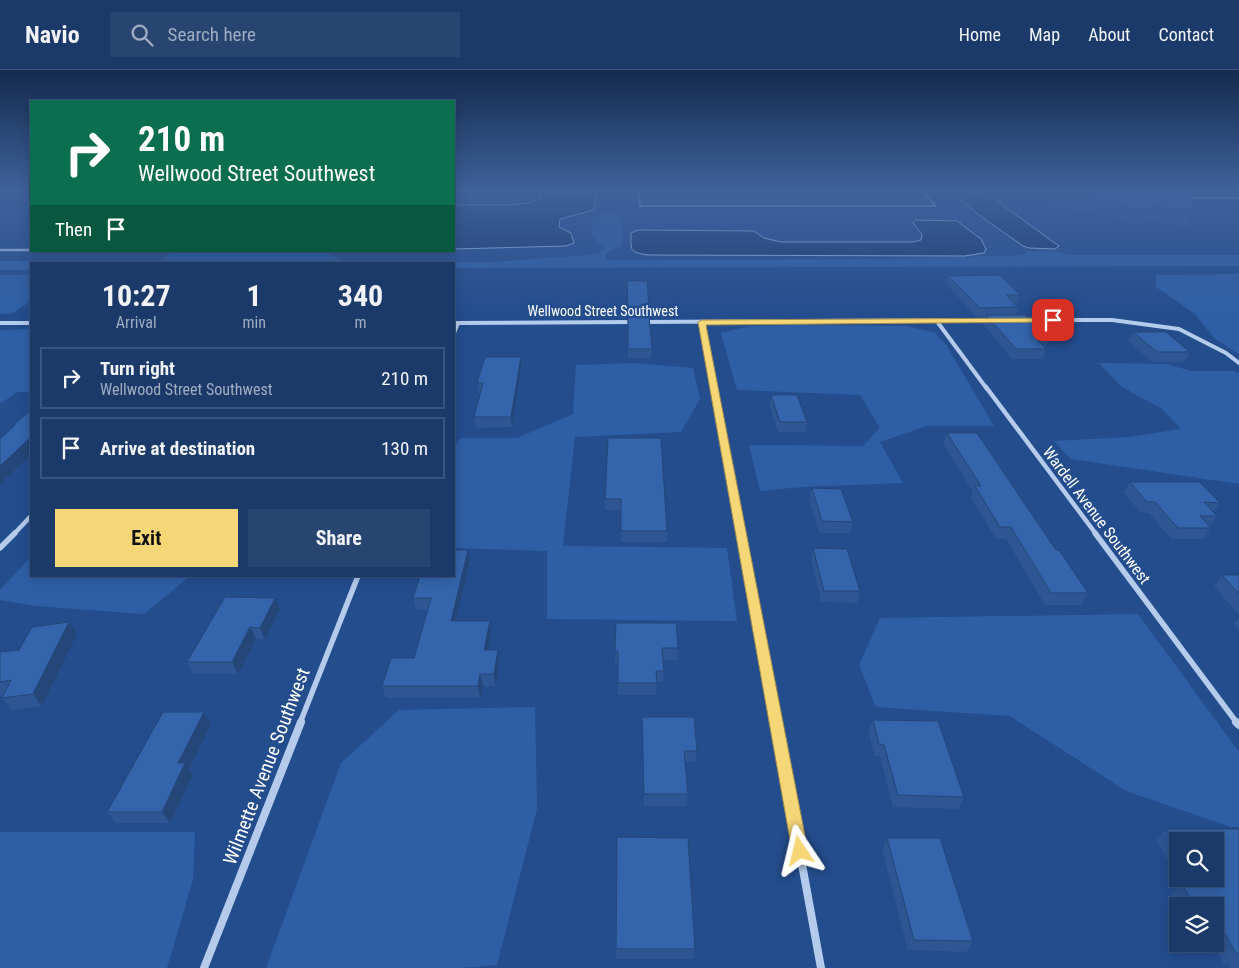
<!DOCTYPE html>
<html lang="en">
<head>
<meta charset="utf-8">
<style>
  body { margin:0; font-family:"Roboto Condensed",sans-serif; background:#284572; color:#f1f3f6; height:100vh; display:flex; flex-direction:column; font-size:19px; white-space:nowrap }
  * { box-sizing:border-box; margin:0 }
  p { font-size:16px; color:#a0adc1 }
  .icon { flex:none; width:28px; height:28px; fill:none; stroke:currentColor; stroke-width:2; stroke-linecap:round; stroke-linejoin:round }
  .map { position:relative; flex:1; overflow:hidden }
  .details { position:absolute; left:30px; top:192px; width:425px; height:315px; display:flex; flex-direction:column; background:#1b3a6a; border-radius:0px; box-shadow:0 2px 12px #0003,0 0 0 1px #39547e }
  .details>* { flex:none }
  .guide { position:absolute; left:30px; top:30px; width:425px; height:152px; border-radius:0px; box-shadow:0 2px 12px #0003,0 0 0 1px #39547e; background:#0b6e4f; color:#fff; overflow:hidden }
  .controls { position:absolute; left:1169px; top:762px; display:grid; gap:10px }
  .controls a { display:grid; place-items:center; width:55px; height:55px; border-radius:0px; background:#1b3a6a; box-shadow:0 2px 12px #0003,0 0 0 1px #39547e; font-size:25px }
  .pin { position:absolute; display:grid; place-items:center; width:42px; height:42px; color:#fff; margin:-21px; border-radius:10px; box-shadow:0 2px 8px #0006 }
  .me { position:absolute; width:55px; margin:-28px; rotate:350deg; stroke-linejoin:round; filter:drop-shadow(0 0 4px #0008) }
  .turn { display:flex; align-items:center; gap:18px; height:105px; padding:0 25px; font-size:22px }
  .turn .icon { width:65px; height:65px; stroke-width:2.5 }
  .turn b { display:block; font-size:35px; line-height:42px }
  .then { display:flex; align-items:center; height:48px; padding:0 25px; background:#0003; gap:10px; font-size:19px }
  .eta { display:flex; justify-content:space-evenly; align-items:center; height:85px; text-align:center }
  .eta b { font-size:30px; font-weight:700; line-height:35px }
  .button { display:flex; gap:10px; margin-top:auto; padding:10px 25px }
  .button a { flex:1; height:58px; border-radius:0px; background:#f6d778; color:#111; font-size:20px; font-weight:700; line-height:58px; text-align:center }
  .button a+a { background:#284572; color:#f1f3f6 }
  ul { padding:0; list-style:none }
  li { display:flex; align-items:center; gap:15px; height:62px; margin:0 10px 8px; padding:0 15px; border:2px solid #39547e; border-radius:0px }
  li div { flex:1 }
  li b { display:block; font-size:19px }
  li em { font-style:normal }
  header { display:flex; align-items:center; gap:30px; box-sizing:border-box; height:70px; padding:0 25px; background:#1b3a6a; border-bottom:1px solid #39547e }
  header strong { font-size:24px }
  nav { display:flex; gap:28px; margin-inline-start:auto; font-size:18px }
  .search { width:350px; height:45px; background:#284572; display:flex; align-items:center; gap:12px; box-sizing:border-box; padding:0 18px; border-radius:0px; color:#a0adc1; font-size:19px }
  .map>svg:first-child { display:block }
  .green { fill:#2e5fa6 }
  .water { fill:#193a6e; stroke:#a8c5ec }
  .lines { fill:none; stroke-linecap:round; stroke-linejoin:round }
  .lane { stroke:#b4cbeb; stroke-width:2 }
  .street-far4 { stroke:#b4cbeb; stroke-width:2.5 }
  .street-far3 { stroke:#b4cbeb; stroke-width:4 }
  .street-far2 { stroke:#b4cbeb; stroke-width:4.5 }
  .street-far1 { stroke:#b4cbeb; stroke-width:5.5 }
  .street { stroke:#b4cbeb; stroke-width:8 }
  .wall { fill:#2d5693 }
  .shaded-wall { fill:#244678 }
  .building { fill:#3464ab; stroke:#244678 }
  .route { fill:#f6d778; stroke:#a08c4e }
  .labels { text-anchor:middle; stroke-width:5; stroke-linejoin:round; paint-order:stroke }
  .far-street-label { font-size:14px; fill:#fff; stroke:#244d8e }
  .street-label { font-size:16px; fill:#fff; stroke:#244d8e }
  .near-street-label { font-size:19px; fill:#fff; stroke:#244d8e }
</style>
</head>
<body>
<header>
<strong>Navio</strong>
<div class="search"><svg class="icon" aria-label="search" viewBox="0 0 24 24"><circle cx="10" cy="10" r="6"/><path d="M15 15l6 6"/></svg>Search here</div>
<nav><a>Home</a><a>Map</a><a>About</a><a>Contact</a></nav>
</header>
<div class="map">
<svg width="1239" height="898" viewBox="0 0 1239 898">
  <rect width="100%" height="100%" fill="#244d8e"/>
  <g class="green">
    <path d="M615,141L623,151L622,176L605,184L607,190L882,189L1025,185L1027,181H1053L1072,185H1239V196L454,198V194H31V200H0V191H160L173,181H322L346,192H494L598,184L606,178L592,167V149L604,142Z"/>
    <path d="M1239,204V284L1214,268L1195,244L1156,217V205Z"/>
    <path d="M0,205H31V231L11,244H0Z"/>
    <path d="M798,255L905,256L934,262L945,273L994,356H927L880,372L903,413L802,417L760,421L749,375L863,376L880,358L860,325L737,320L721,263L749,256Z"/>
    <path d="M31,259V322H17L0,334V260Z"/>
    <path d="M635,293L693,298L700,329L681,362L575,367L563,476L727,478L737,551L547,549V481L454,478V378L460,368H517L573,344L576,295Z"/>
    <path d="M1099,293L1167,294L1191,301H1235L1239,304V414L1071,389L1054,371L1128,367L1181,359L1162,339L1122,317Z"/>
    <path d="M31,487V506H190L144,544L36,536L0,530V520Z"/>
    <path d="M1138,544L1239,682V757H1231L1126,721L1010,646L876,637L859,595L880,548Z"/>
    <path d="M535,637L537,739L497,895L462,898H266L341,693L399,640Z"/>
    <path d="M0,762H195L193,810L167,898H0Z"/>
  </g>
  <g class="water">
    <path d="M543,120H596L594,140L560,149L559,157L571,163L574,173L566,176L454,179V135H510L528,133L540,129Z"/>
    <path d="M950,120H997L991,127L1059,176L1055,179L1029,178L1023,176L979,145Z"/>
    <path d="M915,150L957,151L981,169L986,179L984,183L965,186L648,185C629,182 631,181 631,163L638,160L754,161L764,168L781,172H913L921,170L922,164L913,153Z"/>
  </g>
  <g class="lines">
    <g class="lane">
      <path d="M639,120L640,136H936L920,120"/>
      <path d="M1191,128H1239"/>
    </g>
    <path class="street-far4" d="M0,180H31"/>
    <g class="street-far3">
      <path d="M936,250L987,319"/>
      <path d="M1024,250H1112L1179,259L1226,283L1239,293"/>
      <path d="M644,252L991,250"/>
      <path d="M702,252L714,319"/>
      <path d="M0,253H31"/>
      <path d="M454,253L633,252"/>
      <path d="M454,263L458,253"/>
    </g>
    <g class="street-far2">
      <path d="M714,317L741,464"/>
      <path d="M986,317L1096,464"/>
      <path d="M14,464L31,446"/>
    </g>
    <g class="street-far1">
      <path d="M741,463L776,653"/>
      <path d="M1095,463L1237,653"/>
      <path d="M0,478L15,463"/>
      <path d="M300,653L358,506"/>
    </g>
    <g class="street">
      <path d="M776,652L821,898"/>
      <path d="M1236,652L1239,655"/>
      <path d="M204,898L301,652"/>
    </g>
  </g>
  <g class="wall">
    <path d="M644,120H800L802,122L800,133H645Z"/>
    <path d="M1051,120L1194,141L1187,156L1148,151L1146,155L1112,150V147L1046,135Z"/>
    <path d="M948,206L1020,225L1017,234H1015L1018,237L1016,245L1049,269L1045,278L1046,279L1043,289H1012L983,254L986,247H977L946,214Z"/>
    <path d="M627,211L649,239V246L652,279L651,289L628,288Z"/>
    <path d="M1133,262L1190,282L1185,292H1152L1128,271Z"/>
    <path d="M521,297L512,357L476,358L474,347L480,323H479L477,313Z"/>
    <path d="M771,325L807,352L805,362H778L770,336Z"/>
    <path d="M947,363L1056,480L1088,523L1081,535H1045L1006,469H996L971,428L973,422L943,374Z"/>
    <path d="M661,368L667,461V472H621V440H605V429Z"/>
    <path d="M1130,412L1220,433L1213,442L1217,446L1210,456L1211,458L1204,469H1171L1149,443H1141L1124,423Z"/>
    <path d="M812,418L853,452L850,463H819L809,430Z"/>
    <path d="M813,478L860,521L857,533L821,532L811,490Z"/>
    <path d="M470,491L456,551H490L491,563L488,580L499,592L496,616H483L480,628H386L382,616L414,588L427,540H416L413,528Z"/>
    <path d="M1222,505H1239V545L1214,516Z"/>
    <path d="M275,528L280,539L265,570L256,569L238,604H193L187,592Z"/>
    <path d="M1239,547V559L1234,554Z"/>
    <path d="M69,552L77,564L42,636L11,640L2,628L4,624L0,625V582L19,580Z"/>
    <path d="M616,553L678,578L677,590H663L664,601L663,612H657L656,625H618V593H615Z"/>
    <path d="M204,642L211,654L189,699L193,705L170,753H116L107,742Z"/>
    <path d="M642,647L697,681L695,692H685L688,724L687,736H644Z"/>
    <path d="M873,650L964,727L958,739L893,737L880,686H875L868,662Z"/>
    <path d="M1166,759H1239V898H1231L1228,894H1224L1212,874H1215V836L1178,837L1171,824L1181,814L1178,809H1215L1178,771V808L1156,770Z"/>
    <path d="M617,767L695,879L693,889H616Z"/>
    <path d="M887,768L973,871L966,882L908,880L882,779Z"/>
  </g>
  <g class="shaded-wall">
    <path d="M521,287V297L512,357L511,347Z"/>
    <path d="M31,367V384L0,414V396Z"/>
    <path d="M468,480L470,491L453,563L451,551Z"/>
    <path d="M275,528L280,539L265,570L260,558Z"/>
    <path d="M490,551L491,563L486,592L484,580Z"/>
    <path d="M69,552L77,564L42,636L33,624Z"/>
    <path d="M250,557L256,569L238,604L232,592Z"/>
    <path d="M498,580L499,592L496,616L494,604Z"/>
    <path d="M480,604L483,616L480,628L478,616Z"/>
    <path d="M204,642L211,654L189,699L193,705L170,753L162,742L178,693Z"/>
  </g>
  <g class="building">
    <path d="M645,120H800L802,122H645Z"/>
    <path d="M1051,120H1194V141L1153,136L1152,141L1117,136L1118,133L1051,122Z"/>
    <path d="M1000,205L1020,225H1006L1018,237L980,238L948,206Z"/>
    <path d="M627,211H647L649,239H628Z"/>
    <path d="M986,245H1025L1049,269H1037L1046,279H1016Z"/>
    <path d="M649,246L652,279H628V247Z"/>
    <path d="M1133,262H1166L1190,282H1157Z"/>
    <path d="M485,287H521L511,347H474L483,313H477Z"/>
    <path d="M771,325H797L807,352H780Z"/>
    <path d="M31,340V367L0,396V369L15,355H13Z"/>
    <path d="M947,363H977L1056,480H1059L1088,523H1051L1011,457H1000L975,416H981Z"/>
    <path d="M608,368H661L667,461H621V429H605Z"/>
    <path d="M1130,412H1199L1220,433L1204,432L1217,446H1200L1211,458H1178L1155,432H1147Z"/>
    <path d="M812,418L841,419L853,452L822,451Z"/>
    <path d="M813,478L847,479L860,521H824Z"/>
    <path d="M454,480H468L451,551H490L484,580H498L494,604H480L478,616H382L391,588H414L431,528H413L420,506H454Z"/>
    <path d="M1222,505H1239V524Z"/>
    <path d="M225,527L275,528L260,558L250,557L232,592H187Z"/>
    <path d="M69,552L33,624L2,628L11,610L0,612V582L19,580L32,557Z"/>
    <path d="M616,553H676L678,578H662L664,601H656L657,613H618V581H615Z"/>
    <path d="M163,642H204L178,693H185L162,742H107Z"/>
    <path d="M642,647H694L697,681H684L688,724H644Z"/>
    <path d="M873,650L938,651L964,727L898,725L884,675L879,674Z"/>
    <path d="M1166,759H1239V884L1236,883L1220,855H1215V836H1195L1181,813H1198L1196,809H1215V771H1178V778Z"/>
    <path d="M617,767L688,768L695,879H616Z"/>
    <path d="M887,768H940L973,871L914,870Z"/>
  </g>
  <linearGradient id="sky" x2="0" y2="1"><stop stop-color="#142a4e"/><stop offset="0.49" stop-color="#3f629b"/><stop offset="1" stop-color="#3f629b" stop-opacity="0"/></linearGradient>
  <rect width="1239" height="246" fill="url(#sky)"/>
  <path class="route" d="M1053,248L1057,250L1056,252L706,255L808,781L806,787L800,789L793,787L698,252L702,250Z"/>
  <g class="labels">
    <g class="far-street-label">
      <text x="603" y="246">Wellwood Street Southwest</text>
    </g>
    <g class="street-label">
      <text transform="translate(1097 445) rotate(53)" y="6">Wardell Avenue Southwest</text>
    </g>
    <g class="near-street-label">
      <text transform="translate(266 696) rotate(-69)" y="7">Wilmette Avenue Southwest</text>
    </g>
  </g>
</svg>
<div class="controls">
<a><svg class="icon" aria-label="search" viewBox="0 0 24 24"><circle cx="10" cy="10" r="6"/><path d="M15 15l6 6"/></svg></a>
<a><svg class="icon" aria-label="layers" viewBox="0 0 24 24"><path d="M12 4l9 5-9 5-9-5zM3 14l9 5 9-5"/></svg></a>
</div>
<div class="pin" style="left:1053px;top:250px;background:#d93025"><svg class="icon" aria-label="arrive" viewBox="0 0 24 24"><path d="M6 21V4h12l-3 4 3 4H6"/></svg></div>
<svg class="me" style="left:800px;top:781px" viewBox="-20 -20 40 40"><path d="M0-17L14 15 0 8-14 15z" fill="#f6d778" stroke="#fff" stroke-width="4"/></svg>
<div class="guide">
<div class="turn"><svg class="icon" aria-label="right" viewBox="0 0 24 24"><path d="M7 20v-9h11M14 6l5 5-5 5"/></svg><div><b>210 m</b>Wellwood Street Southwest</div></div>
<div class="then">Then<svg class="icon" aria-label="arrive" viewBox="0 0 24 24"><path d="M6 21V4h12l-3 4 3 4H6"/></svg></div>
</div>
<section class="details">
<div class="eta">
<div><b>10:27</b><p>Arrival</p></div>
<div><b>1</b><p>min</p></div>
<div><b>340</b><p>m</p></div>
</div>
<ul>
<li><svg class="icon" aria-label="right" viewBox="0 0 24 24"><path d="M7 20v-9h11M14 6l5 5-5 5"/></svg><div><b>Turn right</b><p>Wellwood Street Southwest</p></div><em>210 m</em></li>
<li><svg class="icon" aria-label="arrive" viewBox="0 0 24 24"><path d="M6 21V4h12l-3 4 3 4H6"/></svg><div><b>Arrive at destination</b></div><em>130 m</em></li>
</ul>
<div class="button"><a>Exit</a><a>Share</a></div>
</section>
</div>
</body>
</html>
